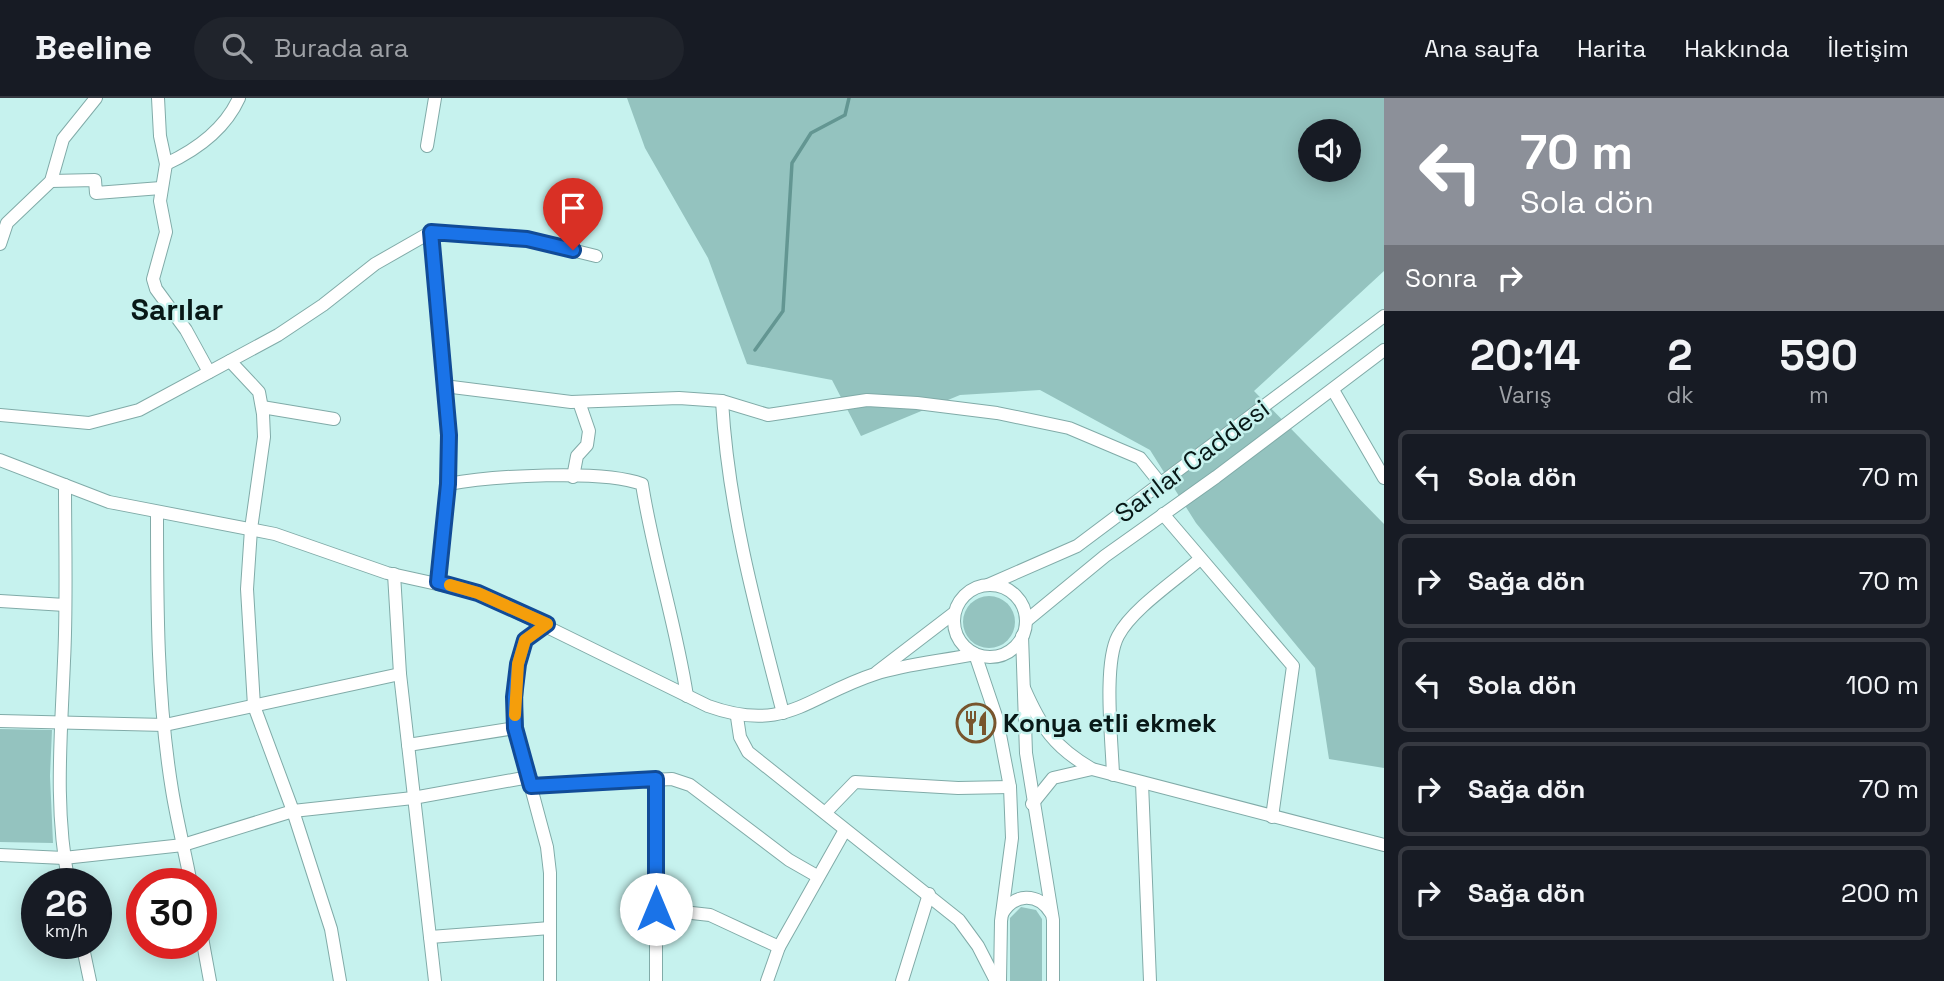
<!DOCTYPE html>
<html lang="tr">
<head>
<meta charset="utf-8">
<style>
  body { margin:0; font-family:"Space Grotesk",sans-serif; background:#20242c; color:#f1f3f6; height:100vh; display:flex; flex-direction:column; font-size:26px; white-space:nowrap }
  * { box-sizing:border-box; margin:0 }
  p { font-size:23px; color:#9ea1a6 }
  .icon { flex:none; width:38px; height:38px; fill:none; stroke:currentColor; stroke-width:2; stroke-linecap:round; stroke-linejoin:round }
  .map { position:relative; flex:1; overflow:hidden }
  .sheet { display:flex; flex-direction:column; background:#171b24; width:560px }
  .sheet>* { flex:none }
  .guide { background:#8c9099; color:#fff; overflow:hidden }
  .fabs { position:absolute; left:1298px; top:21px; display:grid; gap:14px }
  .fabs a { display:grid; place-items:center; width:63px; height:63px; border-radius:50%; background:#171b24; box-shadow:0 4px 18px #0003; font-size:35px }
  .speed { position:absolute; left:21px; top:770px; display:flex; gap:14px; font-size:35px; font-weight:700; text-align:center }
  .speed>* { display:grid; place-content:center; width:91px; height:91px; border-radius:50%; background:#171b24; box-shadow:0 4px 18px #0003; line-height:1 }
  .speed small { font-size:18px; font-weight:400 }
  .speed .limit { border:10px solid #d22; background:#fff; color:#111 }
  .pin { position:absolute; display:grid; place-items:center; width:60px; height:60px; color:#fff; margin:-72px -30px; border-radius:50% 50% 50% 0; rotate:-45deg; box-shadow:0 0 7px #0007 }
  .pin .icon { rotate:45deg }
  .me { position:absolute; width:77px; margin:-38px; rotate:0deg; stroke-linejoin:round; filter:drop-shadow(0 0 5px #0008) }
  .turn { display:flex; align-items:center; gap:24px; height:147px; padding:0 21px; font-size:32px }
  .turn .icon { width:91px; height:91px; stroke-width:2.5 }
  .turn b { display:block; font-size:49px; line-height:60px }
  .then { display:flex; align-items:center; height:66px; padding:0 21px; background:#0003; gap:14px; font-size:26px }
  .eta { display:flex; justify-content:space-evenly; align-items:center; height:119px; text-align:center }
  .eta b { font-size:42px; font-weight:800; line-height:49px }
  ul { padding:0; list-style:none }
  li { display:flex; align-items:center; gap:21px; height:94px; margin:0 14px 10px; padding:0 7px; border:4px solid #363941; border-radius:10px }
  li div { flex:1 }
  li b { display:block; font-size:26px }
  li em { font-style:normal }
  header { display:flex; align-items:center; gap:42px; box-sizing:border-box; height:98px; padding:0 35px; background:#171b24; border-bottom:2px solid #363941 }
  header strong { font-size:33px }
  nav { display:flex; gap:38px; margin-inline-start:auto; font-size:24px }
  .search { width:490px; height:63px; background:#20242c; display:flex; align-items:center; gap:18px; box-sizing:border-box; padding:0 24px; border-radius:38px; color:#9ea1a6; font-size:26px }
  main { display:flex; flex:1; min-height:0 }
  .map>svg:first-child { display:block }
  .green { fill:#94c3bf; fill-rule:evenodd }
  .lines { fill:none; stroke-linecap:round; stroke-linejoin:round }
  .stream { stroke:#639692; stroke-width:3.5 }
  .minor-casing { stroke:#81aba8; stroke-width:14 }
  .minor { stroke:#fff; stroke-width:12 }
  .route-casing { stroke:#114b97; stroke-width:18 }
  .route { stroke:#1a73e8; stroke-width:12 }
  .slow { stroke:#f59e0b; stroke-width:12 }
  .labels { text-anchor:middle; stroke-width:5; stroke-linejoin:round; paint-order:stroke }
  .street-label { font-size:26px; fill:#081817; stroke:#c6f2ee }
  .poi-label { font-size:26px; font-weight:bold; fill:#081817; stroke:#c6f2ee; text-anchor:start }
  .quarter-label { font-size:30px; font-weight:bold; fill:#081817; stroke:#c6f2ee }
</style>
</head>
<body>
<header>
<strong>Beeline</strong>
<div class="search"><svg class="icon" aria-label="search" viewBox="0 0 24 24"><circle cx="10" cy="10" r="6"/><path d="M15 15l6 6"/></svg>Burada ara</div>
<nav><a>Ana sayfa</a><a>Harita</a><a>Hakkında</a><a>İletişim</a></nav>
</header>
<main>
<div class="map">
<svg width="1384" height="883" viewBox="0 0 1384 883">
  <rect width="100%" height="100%" fill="#c6f2ee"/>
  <g class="green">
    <path d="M627,0H1384V173L1254,293L1384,426V670L1329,661L1315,570L1196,425L1150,352L1040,292L960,297L861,338L832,282L747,266L708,160L645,50ZM1311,33H1349V72H1311Z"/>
    <circle cx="989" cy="524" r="26"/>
    <path d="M0,631L52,632L50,678L53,745L0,744Z"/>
    <path d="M1021,809L1036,812L1042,821V883H1010V820Z"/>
  </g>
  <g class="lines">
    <path class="stream" d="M755,252L783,213L792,65L811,35L845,17L849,0"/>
    <defs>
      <g id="minor">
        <path d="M158,0L160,38L166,66L160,103L166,134L153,181L156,191L186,232L209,274"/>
        <path d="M427,48L435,0"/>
        <path d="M166,66C196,52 225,31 239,0"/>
        <path d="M51,83L95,82L96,95L161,90"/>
        <path d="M431,134L449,337L448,386L438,483"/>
        <path d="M0,146L7,125L51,83L63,41L96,0"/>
        <path d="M230,263L259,294L263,316L264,339L251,431L247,491L254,608L293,713L331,831L340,883"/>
        <path d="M444,288L571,304L679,300L722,303L768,317L867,302L917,305L997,315L1069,330L1140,360L1160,385"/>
        <path d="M1333,292L1384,380"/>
        <path d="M722,303C728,410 756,512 783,615"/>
        <path d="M262,309L334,321"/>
        <path d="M0,317L89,325L139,312L278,237L323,207L375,166L431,134L527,141L596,158"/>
        <path d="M0,362L109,404L275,436L387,475L478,495L708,608C786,636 807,598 875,576C906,566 942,563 975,556L997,621L1010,689L1012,740L1001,823L1000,883"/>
        <path d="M573,379L577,358L587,347L589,333L579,304"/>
        <path d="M448,386C491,378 602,371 642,386C653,457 676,526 687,598"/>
        <path d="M65,387C65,446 67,505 64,563C61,639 54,711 69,786"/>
        <path d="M157,415C157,507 157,600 172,692C177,723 185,754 191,786"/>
        <path d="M1163,416L1293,568L1272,719"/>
        <path d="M394,476L400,576L435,883"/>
        <circle cx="990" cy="523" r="36"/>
        <path d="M988,487L1077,448L1384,218"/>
        <path d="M0,503L65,507"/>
        <path d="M1026,523L1105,458L1216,379L1384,252"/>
        <path d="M547,526L525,543L518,566L515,630L547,749L550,775V883"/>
        <path d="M1022,538L1026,655L1053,822V883"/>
        <path d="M877,574L954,515"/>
        <path d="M1024,590C1041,629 1054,649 1092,671L1384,747"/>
        <path d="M737,619L740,639L748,654L959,822L978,848L996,883"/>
        <path d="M0,623L165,627L400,576"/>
        <path d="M408,647L515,630"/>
        <path d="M1113,677C1112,644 1103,566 1118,538C1132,511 1176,482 1200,461"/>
        <path d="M1142,685L1150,883"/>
        <path d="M531,688L672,681L690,687L789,762L817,778"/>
        <path d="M1032,706L1053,680L1092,671"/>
        <path d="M826,714L855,684L958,690L1010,689"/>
        <path d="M0,757L64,760L183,747L293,713L413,700L529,679"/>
        <path d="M656,811L710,817L779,849"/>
        <path d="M1002,816C1014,795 1038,794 1051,815"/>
        <path d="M201,834L210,883"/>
        <path d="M430,839L550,830"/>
        <path d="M82,845L90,883"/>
        <path d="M656,883V681"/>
        <path d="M767,883L779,849L845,732"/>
        <path d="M902,883L929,796"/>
      </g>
    </defs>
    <use href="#minor" class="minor-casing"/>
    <use href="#minor" class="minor"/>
  </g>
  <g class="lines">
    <defs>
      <path id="route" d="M573,152L527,141L431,134L449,337L448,386L438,484L478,495L547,526L525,542L518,566L514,599L515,630L531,688L656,681V811"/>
    </defs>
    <use href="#route" class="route-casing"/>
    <use href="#route" class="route"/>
    <path class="slow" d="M450,487L478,495L547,526L525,542L518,566L515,617"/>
  </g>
  <defs>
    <symbol id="restaurant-ring" viewBox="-11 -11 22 22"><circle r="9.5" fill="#c6f2ee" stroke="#78552d" stroke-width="1.5"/><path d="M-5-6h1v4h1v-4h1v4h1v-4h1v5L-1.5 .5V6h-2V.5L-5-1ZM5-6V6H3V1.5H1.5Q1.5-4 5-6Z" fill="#78552d"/></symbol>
  </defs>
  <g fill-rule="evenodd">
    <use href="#restaurant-ring" x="954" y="603" width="44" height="44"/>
  </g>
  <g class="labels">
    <g class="street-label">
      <text transform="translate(1192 363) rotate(-37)" y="9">Sarılar Caddesi</text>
    </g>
    <g class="poi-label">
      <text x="1003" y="634">Konya etli ekmek</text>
    </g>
    <g class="quarter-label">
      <text x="177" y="222">Sarılar</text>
    </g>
  </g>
</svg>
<div class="fabs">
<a><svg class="icon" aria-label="sound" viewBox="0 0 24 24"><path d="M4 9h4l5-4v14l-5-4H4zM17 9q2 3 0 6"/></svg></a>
</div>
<div class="speed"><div>26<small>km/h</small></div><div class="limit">30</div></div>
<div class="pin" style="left:573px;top:152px;background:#d93025"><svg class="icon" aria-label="arrive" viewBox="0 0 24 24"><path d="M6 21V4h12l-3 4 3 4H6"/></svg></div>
<svg class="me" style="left:656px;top:811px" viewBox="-20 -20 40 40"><circle r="19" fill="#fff"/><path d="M0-13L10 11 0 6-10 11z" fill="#1a73e8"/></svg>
</div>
<section class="sheet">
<div class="guide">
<div class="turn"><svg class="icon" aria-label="left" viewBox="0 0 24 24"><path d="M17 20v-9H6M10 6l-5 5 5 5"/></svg><div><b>70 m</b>Sola dön</div></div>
<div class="then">Sonra<svg class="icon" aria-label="right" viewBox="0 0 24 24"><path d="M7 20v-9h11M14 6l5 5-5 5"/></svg></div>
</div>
<div class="eta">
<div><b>20:14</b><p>Varış</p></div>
<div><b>2</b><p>dk</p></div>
<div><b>590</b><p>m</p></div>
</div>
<ul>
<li><svg class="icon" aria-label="left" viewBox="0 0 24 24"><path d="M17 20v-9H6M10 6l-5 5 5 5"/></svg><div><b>Sola dön</b></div><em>70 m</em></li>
<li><svg class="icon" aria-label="right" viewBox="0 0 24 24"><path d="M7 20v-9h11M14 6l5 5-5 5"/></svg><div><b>Sağa dön</b></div><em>70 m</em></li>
<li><svg class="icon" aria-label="left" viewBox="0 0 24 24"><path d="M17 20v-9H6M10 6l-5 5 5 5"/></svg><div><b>Sola dön</b></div><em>100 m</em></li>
<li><svg class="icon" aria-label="right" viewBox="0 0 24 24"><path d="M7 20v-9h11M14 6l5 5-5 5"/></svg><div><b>Sağa dön</b></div><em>70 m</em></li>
<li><svg class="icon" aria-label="right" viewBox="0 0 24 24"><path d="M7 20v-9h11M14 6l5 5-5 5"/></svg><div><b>Sağa dön</b></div><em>200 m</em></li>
</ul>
</section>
</main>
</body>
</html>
